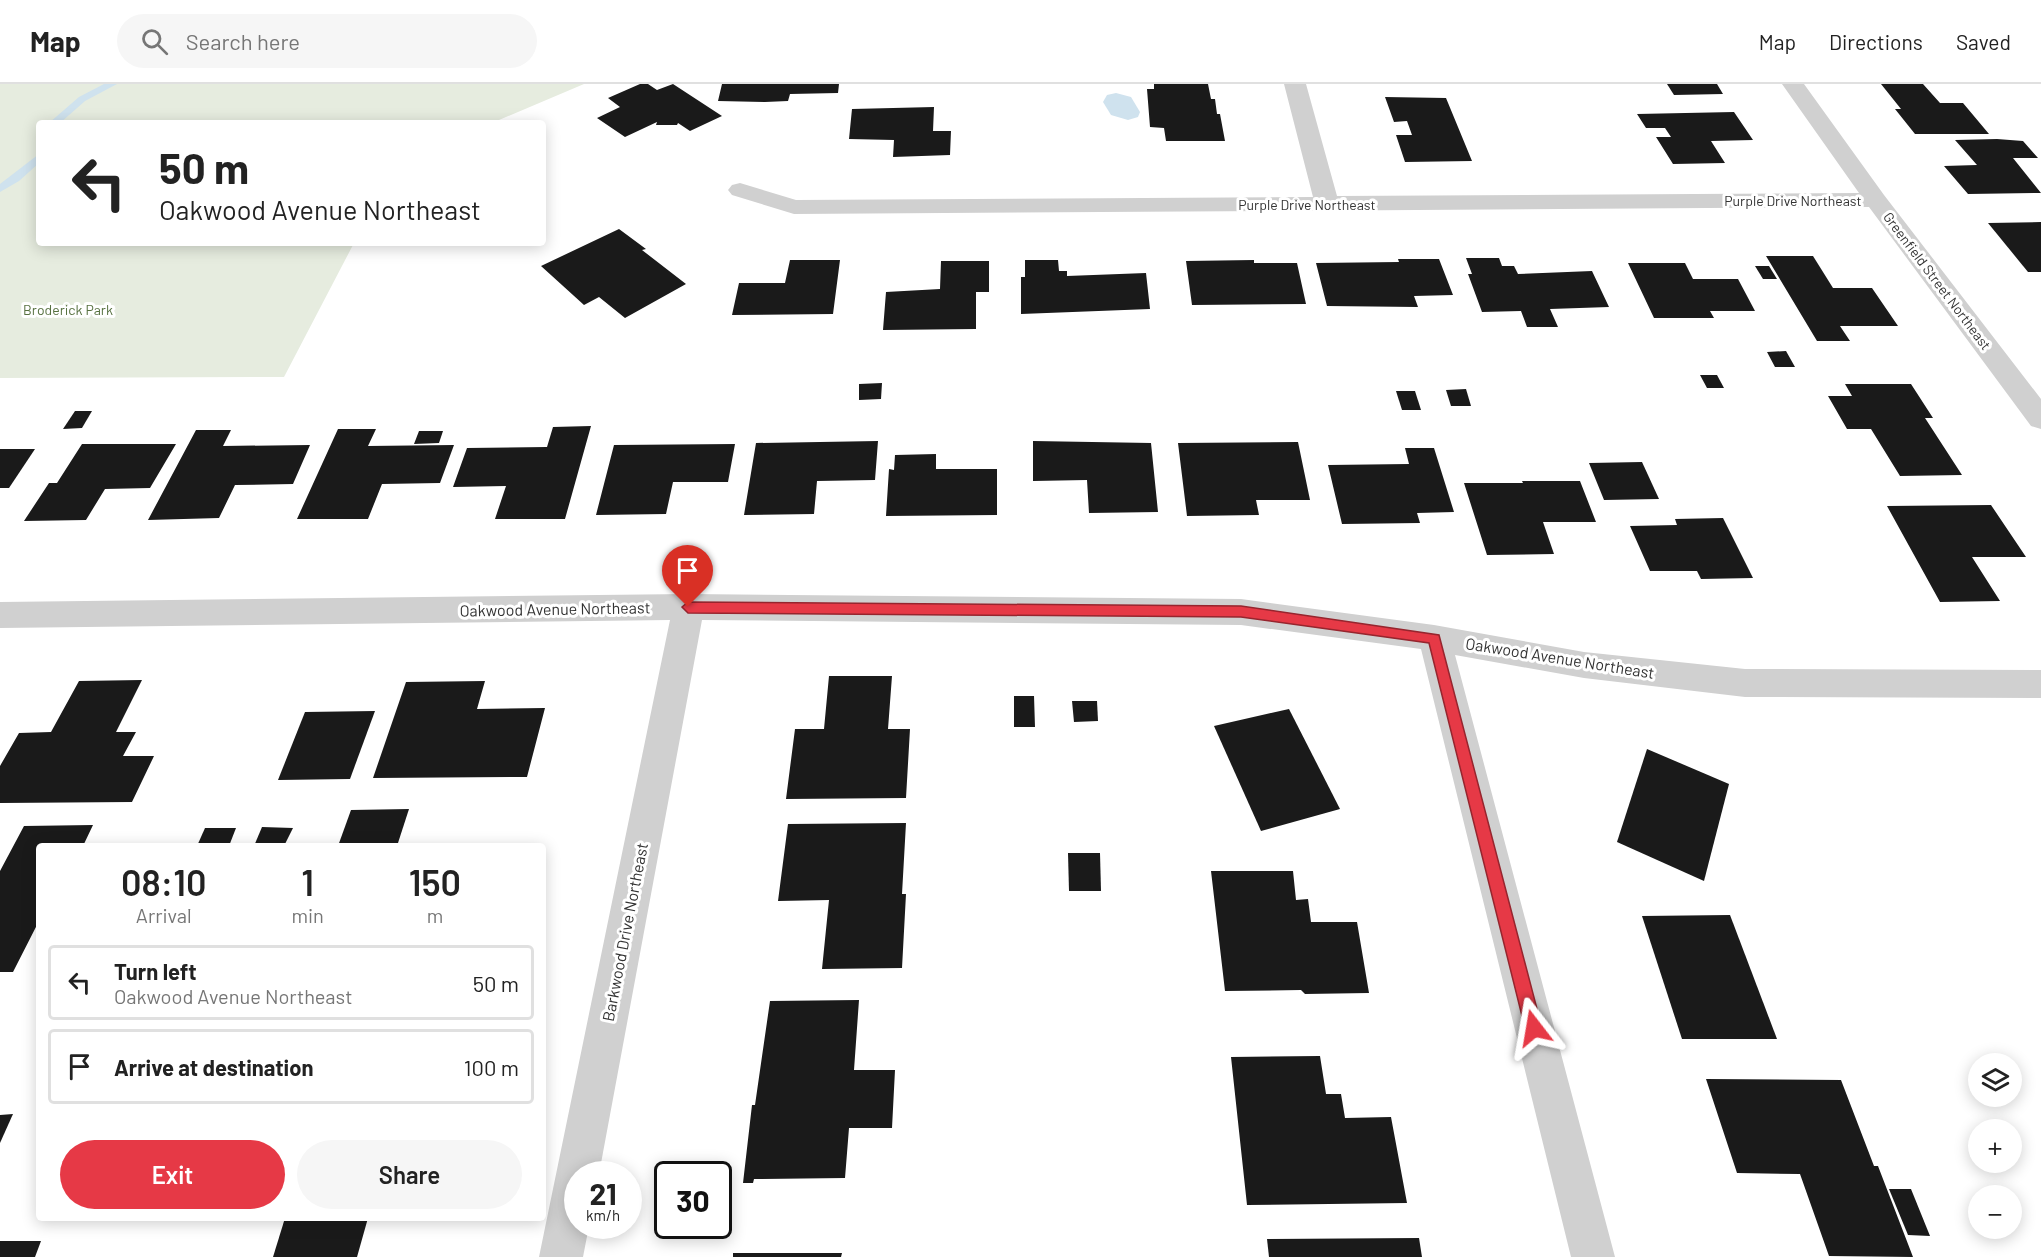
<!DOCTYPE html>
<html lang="en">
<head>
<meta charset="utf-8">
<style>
  body { margin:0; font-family:Barlow,sans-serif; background:#f6f6f6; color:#222; height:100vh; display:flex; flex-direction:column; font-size:22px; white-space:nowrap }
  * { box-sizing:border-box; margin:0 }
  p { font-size:20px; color:#767676 }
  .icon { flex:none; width:33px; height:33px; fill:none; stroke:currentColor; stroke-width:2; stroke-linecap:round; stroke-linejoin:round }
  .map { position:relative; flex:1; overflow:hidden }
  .details { position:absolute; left:36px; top:759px; width:510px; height:378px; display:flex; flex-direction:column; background:#fff; border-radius:6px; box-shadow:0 3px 15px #0003 }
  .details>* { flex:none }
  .hud { position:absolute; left:36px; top:36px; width:510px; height:126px; border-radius:6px; box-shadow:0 3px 15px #0003; background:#fff; color:#222; overflow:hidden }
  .controls { position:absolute; left:1968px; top:969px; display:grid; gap:12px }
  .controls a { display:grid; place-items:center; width:54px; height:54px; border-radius:50%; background:#fff; box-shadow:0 3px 15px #0003; font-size:30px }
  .speed { position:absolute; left:564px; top:1077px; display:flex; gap:12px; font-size:30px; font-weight:700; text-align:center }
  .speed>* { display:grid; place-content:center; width:78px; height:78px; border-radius:50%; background:#fff; box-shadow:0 3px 15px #0003; line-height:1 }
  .speed small { font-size:15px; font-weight:400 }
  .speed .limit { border:3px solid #111; border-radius:9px; background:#fff; color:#111 }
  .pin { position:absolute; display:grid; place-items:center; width:51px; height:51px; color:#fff; margin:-62px -26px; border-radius:50% 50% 50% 0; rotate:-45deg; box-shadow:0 0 6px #0007 }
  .pin .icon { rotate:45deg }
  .me { position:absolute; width:66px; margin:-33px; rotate:346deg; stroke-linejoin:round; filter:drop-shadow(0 0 4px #0008) }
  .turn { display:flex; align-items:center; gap:21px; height:126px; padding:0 24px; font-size:27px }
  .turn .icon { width:78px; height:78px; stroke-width:2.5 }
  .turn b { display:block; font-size:42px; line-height:51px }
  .eta { display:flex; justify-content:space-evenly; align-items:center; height:102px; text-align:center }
  .eta b { font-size:36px; font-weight:600; line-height:42px }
  .button { display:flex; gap:12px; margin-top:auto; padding:12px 24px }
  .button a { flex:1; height:69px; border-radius:36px; background:#e63946; color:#fff; font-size:24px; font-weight:600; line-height:69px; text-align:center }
  .button a+a { background:#f6f6f6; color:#222 }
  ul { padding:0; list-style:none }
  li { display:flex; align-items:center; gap:18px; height:75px; margin:0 12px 9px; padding:0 12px; border:3px solid #e0e0e0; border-radius:6px }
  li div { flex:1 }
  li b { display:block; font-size:22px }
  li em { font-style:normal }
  header { display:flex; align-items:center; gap:36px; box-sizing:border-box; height:84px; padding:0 30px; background:#fff; border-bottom:2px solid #e0e0e0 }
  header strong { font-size:28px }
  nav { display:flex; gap:33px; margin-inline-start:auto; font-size:21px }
  .search { width:420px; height:54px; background:#f6f6f6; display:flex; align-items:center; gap:15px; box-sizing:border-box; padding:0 21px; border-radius:33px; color:#767676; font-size:22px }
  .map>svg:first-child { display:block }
  .green { fill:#e6ecdf }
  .water { fill:#cfe2ee }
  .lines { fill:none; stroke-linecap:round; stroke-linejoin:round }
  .stream { fill:#cfe2ee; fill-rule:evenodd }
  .building { fill:#1a1a1a }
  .street { fill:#d0d0d0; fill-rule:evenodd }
  .route { fill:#e63946; stroke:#96252e; stroke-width:1.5 }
  .labels { text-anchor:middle; stroke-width:6; stroke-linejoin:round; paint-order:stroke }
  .far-street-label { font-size:14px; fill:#333; stroke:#fff }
  .far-park-label { font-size:14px; fill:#56703f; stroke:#fff }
  .street-label { font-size:16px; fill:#333; stroke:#fff }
</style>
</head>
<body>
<header>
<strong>Map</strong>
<div class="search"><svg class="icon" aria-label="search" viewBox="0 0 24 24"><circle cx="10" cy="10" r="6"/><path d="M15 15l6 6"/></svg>Search here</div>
<nav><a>Map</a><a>Directions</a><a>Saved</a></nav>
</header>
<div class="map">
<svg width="2041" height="1173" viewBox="0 0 2041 1173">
  <rect width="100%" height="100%" fill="#fff"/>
  <path class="green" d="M0,0H584L492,39H39V159H354L284,293L0,294Z"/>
  <path class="water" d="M1116,9L1131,13L1140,28L1138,33L1128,36L1111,31L1103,18L1107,11Z"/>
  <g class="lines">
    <g class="stream">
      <path d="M104,0H117L85,17L60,39H49L79,13Z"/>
      <path d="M39,70V79L19,97L0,108V100Z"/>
    </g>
  </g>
  <g class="building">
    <path d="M640,0H648L657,6L673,0L722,32L690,47L678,39L677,41H656L657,38L625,53L597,34L620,23L608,14Z"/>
    <path d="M722,0H839L838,9L790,10L788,17L765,18L718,17Z"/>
    <path d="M1154,0H1208L1211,15H1215L1217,30H1220L1225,57H1166L1164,44L1150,43L1147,5H1154Z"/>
    <path d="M1667,0H1717L1723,10L1674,11Z"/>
    <path d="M1881,0H1923L1940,19H1963L1989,50H1915L1895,25H1901Z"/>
    <path d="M1385,13L1446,14L1472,77L1405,78L1396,51H1412L1407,37L1394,38Z"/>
    <path d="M934,23L933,47H951L950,71L893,73L894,56L849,55L852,25Z"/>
    <path d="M1734,28L1753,56L1711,57L1725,79L1673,80L1656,53H1671L1665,44H1646L1637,30Z"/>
    <path d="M1997,55L2023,57L2038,74H2013L2041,109L1968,110L1944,82L1977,81L1955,56Z"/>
    <path d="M2041,138V188H2028L1988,139Z"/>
    <path d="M619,145L646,165L642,166L686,200L625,234L599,213L584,221L541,182Z"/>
    <path d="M1766,172H1813L1833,204H1872L1898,242H1840L1850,257H1817Z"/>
    <path d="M1466,174H1499L1502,182H1514L1518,190L1592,187L1609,223L1550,225L1558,243H1527L1521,227L1482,228L1468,190H1472Z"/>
    <path d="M1398,175H1439L1453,211L1414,212L1418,223L1327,222L1316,179L1399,178Z"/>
    <path d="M790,176H840L833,230L732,231L739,199H785Z"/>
    <path d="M1025,176H1058L1059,187H1067V192L1146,189L1150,225L1021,230V193H1025Z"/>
    <path d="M1254,176V179H1297L1306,220L1192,221L1186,177Z"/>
    <path d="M941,177H989V208H976V245L883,246L886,208L940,205Z"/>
    <path d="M1628,179H1685L1693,195H1738L1755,227H1710L1714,234H1654Z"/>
    <path d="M1755,182H1769L1777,195H1763Z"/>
    <path d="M1786,267L1795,283H1775L1767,268Z"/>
    <path d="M1700,291H1717L1724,304H1707Z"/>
    <path d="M882,299L881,315L859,316V300Z"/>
    <path d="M1845,300H1911L1933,334H1925L1962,391L1900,392L1871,345H1847L1828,312H1852Z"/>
    <path d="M1466,305L1471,322H1451L1446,306Z"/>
    <path d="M1396,307H1415L1421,326H1402Z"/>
    <path d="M75,327H92L82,344L63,345Z"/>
    <path d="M591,342L565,435H495L506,402L453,403L467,364L547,363L553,343Z"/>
    <path d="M338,345H376L368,362L454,361L440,399L382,400L368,435H297Z"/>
    <path d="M196,346H231L223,362L310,361L293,400L235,401L219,434L148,436Z"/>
    <path d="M419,347H443L439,359L414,360Z"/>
    <path d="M878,357L875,396L817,397L814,430L744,431L756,359Z"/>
    <path d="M1033,357L1151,359L1158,428L1089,429L1087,396L1033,397Z"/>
    <path d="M1298,358L1310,416H1256L1259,431L1187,432L1178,359Z"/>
    <path d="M82,360H176L150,404L105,405L86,436L24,437L49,399H57Z"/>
    <path d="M735,360L728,398H673L666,430L596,431L614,361Z"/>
    <path d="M1405,364H1434L1454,428L1417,429L1420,439L1342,440L1328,381L1409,380Z"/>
    <path d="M0,365H35L9,404H0Z"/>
    <path d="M936,370V385H997V431L886,432L889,385L894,386L895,371Z"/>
    <path d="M1642,378L1659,415L1604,416L1589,379Z"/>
    <path d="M1522,397H1580L1596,438H1543L1554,470L1487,471L1464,399H1523Z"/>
    <path d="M1991,421L2026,473H1972L2000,517L1940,518L1887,422Z"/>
    <path d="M1723,434L1753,494L1701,495L1697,487H1650L1630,442L1677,441L1675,435Z"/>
    <path d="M829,592H892L888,645H910L906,714L786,715L795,645H824Z"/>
    <path d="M142,596L116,648H136L123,672H154L132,718L0,719V682L19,649L51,648L79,597Z"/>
    <path d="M485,597L477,625L545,624L527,693L373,694L406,598Z"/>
    <path d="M1014,612H1034L1035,643H1014Z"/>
    <path d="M1072,617H1097L1098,637L1074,638Z"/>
    <path d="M1289,625L1340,725L1261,747L1214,642Z"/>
    <path d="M375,627L350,695L278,696L305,628Z"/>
    <path d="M1647,665L1729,700L1704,797L1617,758Z"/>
    <path d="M409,725L397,762H338L351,726Z"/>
    <path d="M906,739L902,810H906L902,884L822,885L829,816L778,817L788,740Z"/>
    <path d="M93,741L83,762H39V837L13,888H0V787L24,742Z"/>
    <path d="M262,743L293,744L284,762H254Z"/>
    <path d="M205,744H236L229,762H197Z"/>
    <path d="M1068,769H1100L1101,807H1069Z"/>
    <path d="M1211,787H1293L1296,816L1308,815L1311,838H1357L1369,909L1305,910L1301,906L1225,907Z"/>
    <path d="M1730,831L1777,955H1682L1642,832Z"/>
    <path d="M859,916L854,986H895L892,1044H849L845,1094L754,1095L753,1099H743L752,1021H755L770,917Z"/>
    <path d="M1320,972L1326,1010H1341L1345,1034L1391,1033L1407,1119L1247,1121L1231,973Z"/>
    <path d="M1706,995L1841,996L1874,1082H1878L1913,1173L1829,1172L1800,1090L1737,1089Z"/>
    <path d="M13,1030L0,1059V1031Z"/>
    <path d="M1889,1105H1911L1930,1152L1908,1151Z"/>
    <path d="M285,1134H368L357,1173H273Z"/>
    <path d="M1419,1154L1422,1173H1269L1267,1155Z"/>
    <path d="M0,1157H41L35,1173H0Z"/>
    <path d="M733,1169H842L841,1173H733Z"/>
  </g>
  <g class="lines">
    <g class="street">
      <path d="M1284,0H1306L1337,112L1859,109L1782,0H1804L1884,111L2041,315V345L2031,342L1869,123L794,130L732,111L728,106L732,101L740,99L796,116L1313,113Z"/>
      <path d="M688,510L1241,515L1434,541L1584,568L1745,585L2041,586V614L1745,613L1584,594L1455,571L1615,1173H1571L1421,565L1241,541L702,536L599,1090H578V1142H589L583,1173H539L670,536L0,544V518Z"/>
    </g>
  </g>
  <path class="route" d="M688,518L1241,522L1439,551L1542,944L1540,950L1534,953L1528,950L1525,944L1429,559L1241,533L688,529L682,523Z"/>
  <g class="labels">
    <g class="far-street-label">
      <text x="1793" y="122">Purple Drive Northeast</text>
      <text x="1307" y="126">Purple Drive Northeast</text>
      <text transform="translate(1937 197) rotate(53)" y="5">Greenfield Street Northeast</text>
    </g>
    <g class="far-park-label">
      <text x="68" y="231">Broderick Park</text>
    </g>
    <g class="street-label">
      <text transform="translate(555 525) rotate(-1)" y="6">Oakwood Avenue Northeast</text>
      <text transform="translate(1560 574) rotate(9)" y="6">Oakwood Avenue Northeast</text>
      <text transform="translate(625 848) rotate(-79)" y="6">Barkwood Drive Northeast</text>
    </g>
  </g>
</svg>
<div class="controls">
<a><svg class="icon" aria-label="layers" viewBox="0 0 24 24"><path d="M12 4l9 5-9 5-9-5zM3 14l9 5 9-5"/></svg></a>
<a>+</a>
<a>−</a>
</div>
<div class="speed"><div>21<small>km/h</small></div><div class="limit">30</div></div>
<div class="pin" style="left:688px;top:523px;background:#d93025"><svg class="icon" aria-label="arrive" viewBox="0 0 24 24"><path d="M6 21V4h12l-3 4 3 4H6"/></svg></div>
<svg class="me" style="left:1534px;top:944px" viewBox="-20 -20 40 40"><path d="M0-17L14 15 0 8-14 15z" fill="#e63946" stroke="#fff" stroke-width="4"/></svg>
<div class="hud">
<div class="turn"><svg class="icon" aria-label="left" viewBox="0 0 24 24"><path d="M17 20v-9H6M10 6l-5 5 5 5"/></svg><div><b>50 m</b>Oakwood Avenue Northeast</div></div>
</div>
<section class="details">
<div class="eta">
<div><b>08:10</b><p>Arrival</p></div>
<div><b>1</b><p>min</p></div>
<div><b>150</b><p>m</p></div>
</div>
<ul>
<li><svg class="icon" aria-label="left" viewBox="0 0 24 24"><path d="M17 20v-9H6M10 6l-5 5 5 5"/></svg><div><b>Turn left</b><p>Oakwood Avenue Northeast</p></div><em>50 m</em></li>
<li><svg class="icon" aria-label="arrive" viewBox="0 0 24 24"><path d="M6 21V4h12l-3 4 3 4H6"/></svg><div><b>Arrive at destination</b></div><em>100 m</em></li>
</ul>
<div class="button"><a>Exit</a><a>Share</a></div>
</section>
</div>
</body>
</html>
